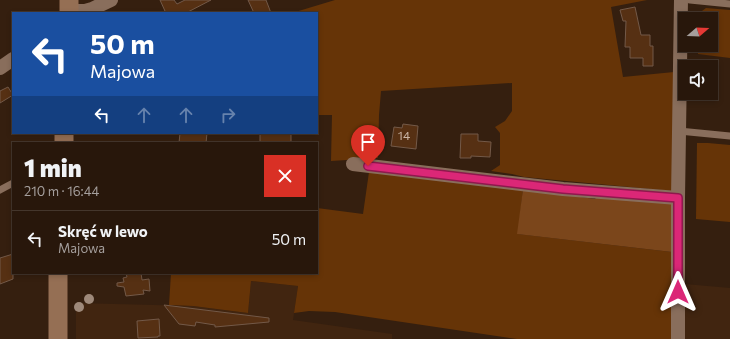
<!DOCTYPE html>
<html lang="pl">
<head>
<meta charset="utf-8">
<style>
  body { margin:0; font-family:Commissioner,sans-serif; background:#342419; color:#f1f3f6; height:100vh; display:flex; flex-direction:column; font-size:15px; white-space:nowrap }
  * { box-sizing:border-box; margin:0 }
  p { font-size:13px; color:#a59f9d }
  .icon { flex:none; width:22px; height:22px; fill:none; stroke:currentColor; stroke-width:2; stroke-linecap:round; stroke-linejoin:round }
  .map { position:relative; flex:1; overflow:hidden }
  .sheet { position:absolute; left:12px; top:142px; width:306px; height:132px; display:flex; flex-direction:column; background:#28170b; border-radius:0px; box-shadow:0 2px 6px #0003,0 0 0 1px #44362c }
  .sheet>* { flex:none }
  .hud { position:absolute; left:12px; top:12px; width:306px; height:122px; border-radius:0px; box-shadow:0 2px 6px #0003,0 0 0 1px #44362c; background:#1a4fa0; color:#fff; overflow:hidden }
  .needle { width:26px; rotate:71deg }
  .buttons { position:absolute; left:678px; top:12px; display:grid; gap:8px }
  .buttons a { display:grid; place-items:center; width:40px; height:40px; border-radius:0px; background:#28170b; box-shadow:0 2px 6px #0003,0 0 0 1px #44362c; font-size:20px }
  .pin { position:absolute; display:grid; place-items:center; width:34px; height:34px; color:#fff; margin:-41px -17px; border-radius:50% 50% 50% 0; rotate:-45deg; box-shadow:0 0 4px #0007 }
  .pin .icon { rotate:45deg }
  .me { position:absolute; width:44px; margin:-22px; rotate:0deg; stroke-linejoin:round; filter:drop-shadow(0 0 3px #0008) }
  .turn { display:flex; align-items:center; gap:14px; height:84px; padding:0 12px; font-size:18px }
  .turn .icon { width:52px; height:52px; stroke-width:2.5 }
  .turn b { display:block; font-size:28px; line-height:34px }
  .lanes { display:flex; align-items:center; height:38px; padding:0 12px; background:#0003; justify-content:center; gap:20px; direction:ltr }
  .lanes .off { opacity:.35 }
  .round { display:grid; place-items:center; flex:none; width:42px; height:42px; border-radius:0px; background:#342419 }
  .summary { display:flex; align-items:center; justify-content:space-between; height:68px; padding:0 12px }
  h1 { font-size:24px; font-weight:800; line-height:30px }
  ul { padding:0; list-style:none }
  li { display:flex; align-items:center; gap:12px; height:56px; padding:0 12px; border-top:1px solid #44362c }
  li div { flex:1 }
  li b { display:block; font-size:15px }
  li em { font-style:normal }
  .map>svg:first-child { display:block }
  .built { fill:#412510 }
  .green { fill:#663407 }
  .forest { fill:#7b461b }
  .building { fill:#563013; stroke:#735948 }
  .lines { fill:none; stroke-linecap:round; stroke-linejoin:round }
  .lane { stroke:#896e5c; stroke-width:7 }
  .street { stroke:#896e5c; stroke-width:14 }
  .secondary { stroke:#956f54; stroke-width:19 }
  .tree { fill:#9e897a }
  .route-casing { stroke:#8e194d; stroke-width:10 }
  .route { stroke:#db2777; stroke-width:7 }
  .labels { text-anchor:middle; stroke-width:4; stroke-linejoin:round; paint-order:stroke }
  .number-label { font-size:12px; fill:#cab5a6 }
</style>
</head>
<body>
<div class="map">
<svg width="730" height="339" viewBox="0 0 730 339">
  <rect width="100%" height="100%" fill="#351f0f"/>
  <g class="built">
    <path d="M251,281L298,286L293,320L392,334V339H76V303L193,306L248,313Z"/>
    <path d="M685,284L730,288V339H685Z"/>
  </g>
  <g class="green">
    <path d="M335,0H647L611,7L623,77L674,72L672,191L524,177L512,174L491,171L500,165V133L495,127L505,121L512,111V83L381,91L379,115L378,158L331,161L332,115H317V13H292Z"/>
    <path d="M706,8L730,10V58L698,54V45H711V19H698V14Z"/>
    <path d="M697,143H708L730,145V222L696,219Z"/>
    <path d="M369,172L523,189L518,234L672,252V339H517L335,312L309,311L294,313L298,286L251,281L248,313L193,306L169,305L171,273H317V208L363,214Z"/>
  </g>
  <path class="forest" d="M523,189L595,199L599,195L672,200V252L517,234Z"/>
  <g class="building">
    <path d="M160,0H174L177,4L185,0H211L186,13H160L165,11Z"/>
    <path d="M248,0H266L271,13H254Z"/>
    <path d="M635,7L641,35H650V46H653V66H643V58H630V47H625L626,21H623L620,10Z"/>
    <path d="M8,87L13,95L0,103V91Z"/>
    <path d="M403,124L418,126L416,149L391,146L394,127L402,128Z"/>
    <path d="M180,133H207L206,143H179Z"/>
    <rect x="260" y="133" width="31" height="10"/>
    <path d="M461,134H478V141L491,142L490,157L471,156V158H460Z"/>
    <path d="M13,254V279L0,284V258Z"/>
    <path d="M126,273H141L142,280L149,279L150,291L143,290L144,294L126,296L124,287L117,286V283L124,282L123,278L127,277Z"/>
    <path d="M164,305L269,318V322L215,327V325L196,322L195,326L179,324Z"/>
    <path d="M159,319L160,336H158V337L138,338L137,321Z"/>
  </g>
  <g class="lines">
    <g class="lane">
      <path d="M690,0L730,4"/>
      <path d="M679,131L730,136"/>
      <path d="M0,190L13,183"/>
    </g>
    <g class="street">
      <path d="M69,11H85L92,9L111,0"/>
      <path d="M0,68L13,59"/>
      <path d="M353,164L563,189L678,198"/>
      <path d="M678,339V198L681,0"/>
    </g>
    <g class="secondary">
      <path d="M69,13V0"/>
      <path d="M64,143V133"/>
      <path d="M58,339V273"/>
    </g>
  </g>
  <g class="tree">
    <circle cx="89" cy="299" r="5"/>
    <circle cx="79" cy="307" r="5"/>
  </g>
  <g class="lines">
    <defs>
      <path id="route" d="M368,166L563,189L678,198V292"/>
    </defs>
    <use href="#route" class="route-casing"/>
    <use href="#route" class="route"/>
  </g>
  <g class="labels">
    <g class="number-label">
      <text x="404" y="140">14</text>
    </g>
  </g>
</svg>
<div class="buttons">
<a><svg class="needle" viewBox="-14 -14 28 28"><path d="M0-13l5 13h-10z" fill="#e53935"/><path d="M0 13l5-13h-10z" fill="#a59f9d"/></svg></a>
<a><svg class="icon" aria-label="sound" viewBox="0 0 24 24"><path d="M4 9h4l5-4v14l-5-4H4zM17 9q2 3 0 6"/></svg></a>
</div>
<div class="pin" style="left:368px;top:166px;background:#d93025"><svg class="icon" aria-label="arrive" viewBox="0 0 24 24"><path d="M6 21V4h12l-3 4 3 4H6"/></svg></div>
<svg class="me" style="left:678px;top:292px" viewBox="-20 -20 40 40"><path d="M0-17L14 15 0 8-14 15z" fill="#db2777" stroke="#fff" stroke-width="4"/></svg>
<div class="hud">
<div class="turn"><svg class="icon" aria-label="left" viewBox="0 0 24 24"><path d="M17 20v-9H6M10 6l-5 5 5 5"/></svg><div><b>50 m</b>Majowa</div></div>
<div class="lanes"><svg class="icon" aria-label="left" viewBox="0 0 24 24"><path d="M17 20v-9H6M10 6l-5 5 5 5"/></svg><svg class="icon off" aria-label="ahead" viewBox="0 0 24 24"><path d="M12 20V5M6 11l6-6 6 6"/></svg><svg class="icon off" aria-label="ahead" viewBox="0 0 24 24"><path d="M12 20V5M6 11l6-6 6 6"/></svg><svg class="icon off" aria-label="right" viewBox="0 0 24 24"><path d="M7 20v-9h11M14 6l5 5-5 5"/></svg></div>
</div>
<section class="sheet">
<div class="summary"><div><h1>1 min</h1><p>210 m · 16:44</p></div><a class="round" style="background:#d93025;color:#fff"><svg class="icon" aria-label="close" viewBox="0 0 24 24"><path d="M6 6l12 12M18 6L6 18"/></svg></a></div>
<ul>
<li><svg class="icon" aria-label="left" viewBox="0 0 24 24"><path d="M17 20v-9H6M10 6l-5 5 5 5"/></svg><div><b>Skręć w lewo</b><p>Majowa</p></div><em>50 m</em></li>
</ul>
</section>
</div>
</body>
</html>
